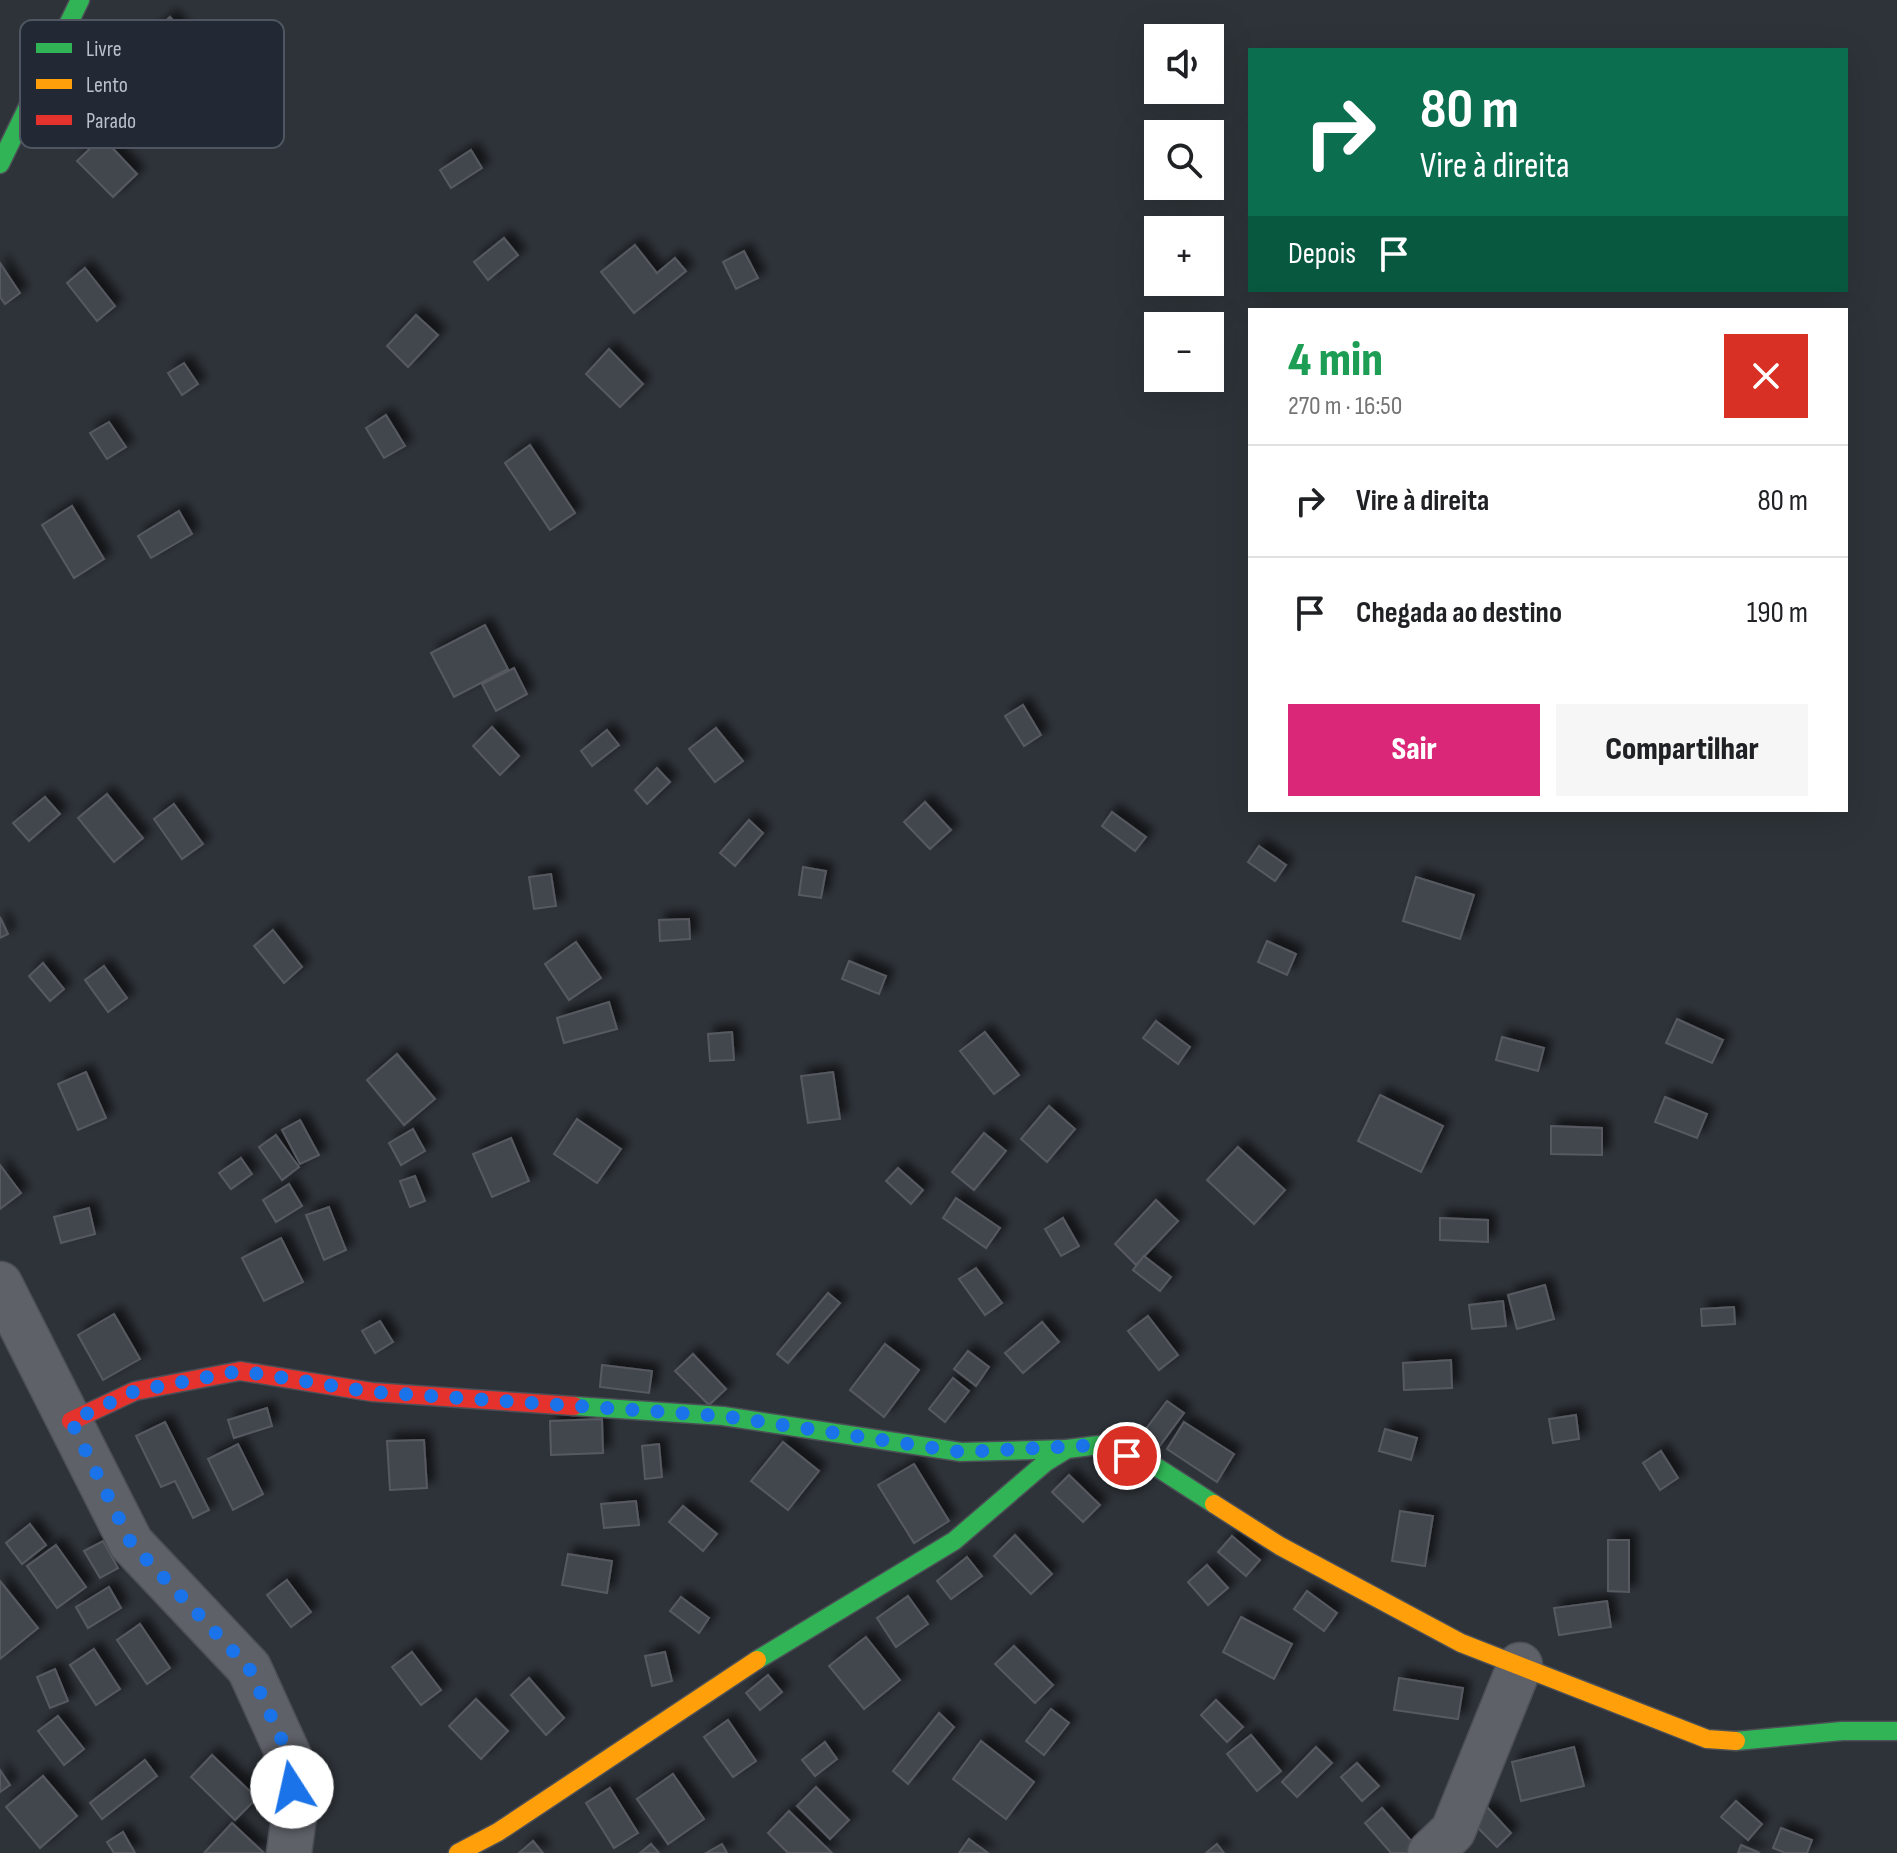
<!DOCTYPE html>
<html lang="pt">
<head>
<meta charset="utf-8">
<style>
  body { margin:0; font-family:"Sofia Sans Condensed",sans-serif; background:#f6f6f6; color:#202124; height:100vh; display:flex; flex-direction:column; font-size:30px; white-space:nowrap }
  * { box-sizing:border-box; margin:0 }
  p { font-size:26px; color:#757577 }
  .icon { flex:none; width:44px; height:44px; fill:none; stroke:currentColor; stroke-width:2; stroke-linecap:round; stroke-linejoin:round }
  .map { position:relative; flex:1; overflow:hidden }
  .drawer { position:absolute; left:1248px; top:308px; width:600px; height:504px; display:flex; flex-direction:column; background:#fff; border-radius:0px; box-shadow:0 8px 32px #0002 }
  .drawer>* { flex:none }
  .hud { position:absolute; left:1248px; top:48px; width:600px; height:244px; border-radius:0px; box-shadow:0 8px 32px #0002; background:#0b6e4f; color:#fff; overflow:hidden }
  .buttons { position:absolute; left:1144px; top:24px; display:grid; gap:16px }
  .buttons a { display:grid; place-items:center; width:80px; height:80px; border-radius:0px; background:#fff; box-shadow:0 8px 32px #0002; font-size:40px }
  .pin { position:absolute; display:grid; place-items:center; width:68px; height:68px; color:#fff; margin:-34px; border:4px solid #fff; border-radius:50%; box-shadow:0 2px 8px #0007 }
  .me { position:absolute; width:88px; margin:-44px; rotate:350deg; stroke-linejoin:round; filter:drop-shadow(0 0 6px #0008) }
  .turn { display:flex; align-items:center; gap:28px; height:168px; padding:0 40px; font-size:36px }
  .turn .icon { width:104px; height:104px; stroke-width:2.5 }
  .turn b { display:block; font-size:56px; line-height:68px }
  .then { display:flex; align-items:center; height:76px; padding:0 40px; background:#0003; gap:16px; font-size:30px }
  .round { display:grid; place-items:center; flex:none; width:84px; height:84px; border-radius:0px; background:#f6f6f6 }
  .overview { display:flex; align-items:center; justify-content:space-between; height:136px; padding:0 40px }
  h1 { font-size:48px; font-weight:800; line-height:60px; color:#1e9e55 }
  .cta { display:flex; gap:16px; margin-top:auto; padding:16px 40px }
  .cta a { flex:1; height:92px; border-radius:0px; background:#db2777; color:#fff; font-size:32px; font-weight:800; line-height:92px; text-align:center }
  .cta a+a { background:#f6f6f6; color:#202124 }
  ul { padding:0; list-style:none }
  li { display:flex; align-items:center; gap:24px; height:112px; padding:0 40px; border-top:2px solid #e0e0e0 }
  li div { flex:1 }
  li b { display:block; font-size:30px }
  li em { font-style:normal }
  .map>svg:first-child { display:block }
  .building { fill:#43474e; stroke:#575a61; stroke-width:2; filter:url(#shadow) }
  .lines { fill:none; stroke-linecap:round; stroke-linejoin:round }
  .street-casing { stroke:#4c4f56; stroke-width:47 }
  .fast-casing { stroke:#4c4f56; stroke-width:21 }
  .slow-casing { stroke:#4c4f56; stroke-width:21 }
  .jam-casing { stroke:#4c4f56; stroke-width:21 }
  .street { stroke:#5e6168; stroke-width:44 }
  .fast { stroke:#30b455; stroke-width:18 }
  .slow { stroke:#ff9f0a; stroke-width:18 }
  .jam { stroke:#e5322d; stroke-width:18 }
  .route { stroke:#1a73e8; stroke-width:14; stroke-dasharray:0 25.2 }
  .key { fill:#222934; stroke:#505661; stroke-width:2 }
  .key-label { font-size:22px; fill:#babfc9 }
</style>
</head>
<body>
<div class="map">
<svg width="1897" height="1853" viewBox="0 0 1897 1853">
  <defs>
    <filter id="shadow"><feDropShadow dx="7" dy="-7" stdDeviation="4" flood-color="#0009"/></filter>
  </defs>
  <rect width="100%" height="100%" fill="#2e3339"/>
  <g class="building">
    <path d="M170,17L184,33L163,52L148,37Z"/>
    <path d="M102,137L137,174L113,197L77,161Z"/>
    <path d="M471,150L482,168L451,188L440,170Z"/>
    <path d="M504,238L518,255L488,280L474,262Z"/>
    <path d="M635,245L657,273L675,258L686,271L634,313L601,272Z"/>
    <path d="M744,251L758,278L736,289L723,262Z"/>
    <path d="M0,263L20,293L5,304L0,297Z"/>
    <path d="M85,268L115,306L97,321L67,283Z"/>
    <path d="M416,315L438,335L408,367L387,346Z"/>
    <path d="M609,349L643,384L620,407L586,374Z"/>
    <path d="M184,363L198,384L182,395L168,373Z"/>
    <path d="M386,415L405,446L384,458L366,428Z"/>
    <path d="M109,422L126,447L107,459L90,433Z"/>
    <path d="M530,445L575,513L550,530L505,463Z"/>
    <path d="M72,506L104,559L74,578L42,525Z"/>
    <path d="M179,511L192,534L151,558L138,536Z"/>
    <path d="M485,625L508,669L454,697L431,653Z"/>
    <path d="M514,668L527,694L496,711L482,684Z"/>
    <path d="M1023,705L1041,735L1024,746L1005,716Z"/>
    <path d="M492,727L519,756L500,775L473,746Z"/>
    <path d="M716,728L743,761L715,782L689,749Z"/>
    <path d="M607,730L619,745L592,766L581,751Z"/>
    <path d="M657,768L670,782L647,804L635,790Z"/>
    <path d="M107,794L143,838L114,862L78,818Z"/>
    <path d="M45,797L60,814L29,841L13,823Z"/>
    <path d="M925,802L951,830L930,849L904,822Z"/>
    <path d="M174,804L203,844L182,859L154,819Z"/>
    <path d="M1112,812L1146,837L1135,851L1102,826Z"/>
    <path d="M749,820L763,833L735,866L720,853Z"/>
    <path d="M1259,846L1286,865L1275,881L1248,862Z"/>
    <path d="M803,867L826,871L821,898L799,895Z"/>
    <path d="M551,874L556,906L534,909L529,877Z"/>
    <path d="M1416,877L1474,895L1460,939L1403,921Z"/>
    <path d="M0,917L8,934L0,938Z"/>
    <path d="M689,919L690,939L660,941L659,920Z"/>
    <path d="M273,930L302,967L284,983L254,946Z"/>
    <path d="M1267,941L1296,954L1287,975L1258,962Z"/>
    <path d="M576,942L601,978L569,1000L545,964Z"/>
    <path d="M849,961L886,976L879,994L842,979Z"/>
    <path d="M43,963L64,989L50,1001L29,976Z"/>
    <path d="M104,966L127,998L108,1012L85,980Z"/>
    <path d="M609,1002L617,1029L564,1043L557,1018Z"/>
    <path d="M1677,1019L1723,1040L1712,1063L1666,1043Z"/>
    <path d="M1156,1021L1190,1047L1178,1064L1143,1038Z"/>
    <path d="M732,1032L734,1060L710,1061L708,1034Z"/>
    <path d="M985,1032L1019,1075L994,1094L960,1051Z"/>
    <path d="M1502,1037L1544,1048L1538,1071L1496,1060Z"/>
    <path d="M397,1054L435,1099L404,1125L367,1080Z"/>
    <path d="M86,1072L106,1118L78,1130L58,1084Z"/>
    <path d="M833,1072L840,1119L808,1123L801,1076Z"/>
    <path d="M1380,1095L1443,1126L1421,1172L1358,1141Z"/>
    <path d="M1665,1097L1707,1114L1697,1138L1655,1122Z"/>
    <path d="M1049,1106L1075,1129L1047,1162L1021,1139Z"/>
    <path d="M577,1119L621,1149L597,1183L554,1154Z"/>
    <path d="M300,1120L319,1155L300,1164L282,1130Z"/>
    <path d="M1551,1126L1602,1128V1155L1551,1154Z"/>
    <path d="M413,1129L425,1151L401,1165L389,1143Z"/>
    <path d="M984,1133L1006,1151L974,1190L952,1172Z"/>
    <path d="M276,1135L299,1167L282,1180L259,1147Z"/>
    <path d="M511,1138L529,1181L492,1197L473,1154Z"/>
    <path d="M1238,1147L1285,1190L1254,1224L1207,1180Z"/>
    <path d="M241,1158L252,1174L231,1189L219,1173Z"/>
    <path d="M0,1165L21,1193L0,1209Z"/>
    <path d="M898,1168L923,1190L911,1204L886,1181Z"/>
    <path d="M415,1176L425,1201L410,1207L400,1181Z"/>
    <path d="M289,1184L302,1206L276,1222L263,1200Z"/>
    <path d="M956,1198L1000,1228L986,1248L943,1218Z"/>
    <path d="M1156,1200L1178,1221L1136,1265L1115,1244Z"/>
    <path d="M329,1207L346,1250L324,1260L306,1215Z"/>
    <path d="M89,1208L95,1234L61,1243L54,1217Z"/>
    <path d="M1063,1218L1079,1246L1061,1256L1045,1229Z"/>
    <path d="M1440,1218L1488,1220V1242L1440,1240Z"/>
    <path d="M281,1238L303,1282L264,1301L242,1258Z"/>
    <path d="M1144,1256L1171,1277L1160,1291L1133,1270Z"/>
    <path d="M976,1268L1002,1303L985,1315L959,1279Z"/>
    <path d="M1545,1285L1554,1319L1517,1329L1508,1295Z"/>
    <path d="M828,1293L840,1303L788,1363L777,1354Z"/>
    <path d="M1503,1301L1506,1326L1472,1329L1469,1305Z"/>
    <path d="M1734,1307L1735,1324L1702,1326L1701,1309Z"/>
    <path d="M114,1314L140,1359L103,1380L78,1335Z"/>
    <path d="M1148,1316L1178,1355L1159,1370L1128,1331Z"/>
    <path d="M380,1321L393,1342L375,1353L362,1331Z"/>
    <path d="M1042,1322L1059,1342L1023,1373L1005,1353Z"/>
    <path d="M885,1344L919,1370L884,1417L850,1390Z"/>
    <path d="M968,1351L989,1367L976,1386L954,1369Z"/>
    <path d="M693,1354L726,1389L709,1405L675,1371Z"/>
    <path d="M1451,1360L1452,1388L1404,1390L1403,1363Z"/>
    <path d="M602,1365L652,1371L649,1393L600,1387Z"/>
    <path d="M953,1378L969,1391L945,1422L929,1409Z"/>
    <path d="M1167,1401L1184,1413L1156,1451L1139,1438Z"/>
    <path d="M267,1408L272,1426L234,1438L228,1420Z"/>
    <path d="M1576,1415L1579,1439L1553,1443L1549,1419Z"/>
    <path d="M602,1419L603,1453L551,1455L550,1421Z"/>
    <path d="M165,1422L209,1510L193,1518L175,1481L161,1487L136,1436Z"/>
    <path d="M1184,1422L1234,1454L1217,1482L1167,1449Z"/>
    <path d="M1385,1429L1417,1438L1411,1460L1379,1451Z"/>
    <path d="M424,1440L427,1488L390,1490L387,1441Z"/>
    <path d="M783,1442L819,1471L788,1510L751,1481Z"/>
    <path d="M238,1444L263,1494L233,1510L208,1459Z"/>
    <path d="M659,1444L662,1477L645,1479L642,1446Z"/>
    <path d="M1661,1451L1678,1478L1660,1490L1643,1463Z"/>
    <path d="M914,1464L949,1521L914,1543L878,1485Z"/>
    <path d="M1069,1475L1100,1505L1083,1522L1052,1492Z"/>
    <path d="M636,1501L639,1525L604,1528L601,1504Z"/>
    <path d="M683,1506L717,1534L703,1551L669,1522Z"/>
    <path d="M1400,1511L1433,1516L1425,1566L1392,1561Z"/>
    <path d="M30,1524L46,1545L22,1564L6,1543Z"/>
    <path d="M1015,1535L1052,1574L1031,1594L994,1556Z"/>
    <path d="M1232,1536L1260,1560L1246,1576L1218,1552Z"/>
    <path d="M1608,1540H1629V1592L1608,1591Z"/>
    <path d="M103,1541L118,1568L100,1578L84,1551Z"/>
    <path d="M56,1545L86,1587L57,1608L27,1566Z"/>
    <path d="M568,1554L612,1561L607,1593L562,1585Z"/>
    <path d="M967,1557L982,1576L951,1599L937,1581Z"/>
    <path d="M1207,1565L1228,1588L1208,1605L1188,1582Z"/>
    <path d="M287,1580L311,1612L291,1627L267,1595Z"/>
    <path d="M0,1581L38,1628L0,1659Z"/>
    <path d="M109,1587L121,1608L88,1628L76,1607Z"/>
    <path d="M1307,1591L1337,1613L1324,1631L1294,1609Z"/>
    <path d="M908,1596L928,1624L896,1647L877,1618Z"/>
    <path d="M681,1597L709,1618L699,1633L670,1611Z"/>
    <path d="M1607,1601L1611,1627L1559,1635L1554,1608Z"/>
    <path d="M1241,1617L1292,1644L1274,1679L1223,1652Z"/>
    <path d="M140,1624L170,1668L147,1684L117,1640Z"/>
    <path d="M866,1637L900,1680L864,1709L829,1666Z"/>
    <path d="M1014,1646L1053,1685L1035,1703L995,1664Z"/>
    <path d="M94,1649L120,1689L96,1705L70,1665Z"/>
    <path d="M412,1652L441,1690L421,1705L392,1667Z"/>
    <path d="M665,1652L672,1681L652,1686L645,1656Z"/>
    <path d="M55,1669L68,1701L50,1708L37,1677Z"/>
    <path d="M768,1675L782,1692L760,1710L746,1693Z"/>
    <path d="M529,1678L564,1718L546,1735L511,1695Z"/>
    <path d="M1399,1678L1463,1688L1458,1719L1394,1710Z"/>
    <path d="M476,1699L508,1731L481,1759L449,1726Z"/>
    <path d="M1216,1700L1243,1727L1227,1742L1201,1715Z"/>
    <path d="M1051,1709L1069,1723L1044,1755L1026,1741Z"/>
    <path d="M939,1713L954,1727L908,1784L893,1771Z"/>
    <path d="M58,1716L84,1749L64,1765L38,1731Z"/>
    <path d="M728,1720L756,1761L733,1777L704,1737Z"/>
    <path d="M1251,1735L1281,1771L1257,1791L1227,1754Z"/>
    <path d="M981,1741L1034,1782L1006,1819L953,1779Z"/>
    <path d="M825,1742L837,1759L815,1776L802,1760Z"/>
    <path d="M1316,1747L1332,1763L1297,1797L1282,1782Z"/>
    <path d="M1574,1747L1584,1786L1521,1801L1512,1762Z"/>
    <path d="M212,1755L257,1798L235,1820L191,1777Z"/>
    <path d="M145,1760L157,1776L102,1819L90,1803Z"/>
    <path d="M1357,1763L1379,1786L1362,1801L1341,1777Z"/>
    <path d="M0,1770L10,1785L0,1792Z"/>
    <path d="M673,1774L704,1819L668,1844L637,1799Z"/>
    <path d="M43,1776L77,1816L40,1848L6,1807Z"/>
    <path d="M816,1787L849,1820L830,1839L797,1806Z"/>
    <path d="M610,1788L638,1833L614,1848L586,1803Z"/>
    <path d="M1736,1801L1762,1824L1748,1840L1721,1817Z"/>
    <path d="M1487,1807L1511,1833L1497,1847L1472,1822Z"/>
    <path d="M1382,1808L1421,1852L1420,1853H1391L1365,1823Z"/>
    <path d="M789,1811L832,1853H788L768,1833Z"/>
    <path d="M232,1823L264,1853H204Z"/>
    <path d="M1781,1828L1812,1840L1807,1853H1785L1773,1848Z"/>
    <path d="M123,1832L135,1853H114L107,1842Z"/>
    <path d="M969,1839L988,1853H959Z"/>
    <path d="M533,1841L543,1853H519Z"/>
    <path d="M651,1844L659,1853H640Z"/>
    <path d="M722,1844L727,1853H706Z"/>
    <path d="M1217,1844L1224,1853H1206Z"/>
    <path d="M1741,1845L1760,1853H1738Z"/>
  </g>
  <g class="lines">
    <defs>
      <g id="street">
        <path d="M0,1284L131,1543L249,1668L290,1758L294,1816L289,1853"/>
        <path d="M1430,1853L1453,1831L1520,1665"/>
      </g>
      <g id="fast">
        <path d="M0,164L80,0"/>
        <path d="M574,1406L723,1416L961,1452L1067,1449"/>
        <path d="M757,1660L954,1541L1046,1462L1067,1449L1099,1445L1155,1466L1214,1504"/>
        <path d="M1736,1741L1842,1731H1897"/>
      </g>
      <g id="slow">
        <path d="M1214,1504L1280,1546L1461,1643L1707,1739L1736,1741"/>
        <path d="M458,1853L498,1832L757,1660"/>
      </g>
      <path id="jam" d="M71,1421L135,1391L240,1371L372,1392L574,1406"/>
    </defs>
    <use href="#street" class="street-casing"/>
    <use href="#fast" class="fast-casing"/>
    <use href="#slow" class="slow-casing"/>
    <use href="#jam" class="jam-casing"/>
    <use href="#street" class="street"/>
    <use href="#fast" class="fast"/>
    <use href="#slow" class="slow"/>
    <use href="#jam" class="jam"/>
  </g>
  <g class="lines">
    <path class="route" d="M292,1787L290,1758L249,1668L131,1543L71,1421L135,1391L240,1371L372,1392L723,1416L961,1452L1099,1445L1127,1456"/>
  </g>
  <rect x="20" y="20" width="264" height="128" rx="12" class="key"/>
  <rect x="36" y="43" width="36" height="10" fill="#30b455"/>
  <rect x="36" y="79" width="36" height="10" fill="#ff9f0a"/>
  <rect x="36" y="115" width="36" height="10" fill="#e5322d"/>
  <g class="key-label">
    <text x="86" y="56">Livre</text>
    <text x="86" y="92">Lento</text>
    <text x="86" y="128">Parado</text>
  </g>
</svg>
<div class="buttons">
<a><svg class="icon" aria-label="sound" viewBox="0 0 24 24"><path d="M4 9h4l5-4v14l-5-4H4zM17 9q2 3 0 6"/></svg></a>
<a><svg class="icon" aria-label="search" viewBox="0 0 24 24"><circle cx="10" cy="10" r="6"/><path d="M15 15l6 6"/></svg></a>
<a>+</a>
<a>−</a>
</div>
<div class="pin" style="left:1127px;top:1456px;background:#d93025"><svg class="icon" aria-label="arrive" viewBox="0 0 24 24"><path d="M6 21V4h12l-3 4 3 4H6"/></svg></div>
<svg class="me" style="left:292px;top:1787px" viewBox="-20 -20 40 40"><circle r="19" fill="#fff"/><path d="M0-13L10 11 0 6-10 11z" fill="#1a73e8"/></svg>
<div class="hud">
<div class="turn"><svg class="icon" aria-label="right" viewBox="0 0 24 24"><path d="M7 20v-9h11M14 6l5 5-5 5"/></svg><div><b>80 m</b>Vire à direita</div></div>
<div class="then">Depois<svg class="icon" aria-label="arrive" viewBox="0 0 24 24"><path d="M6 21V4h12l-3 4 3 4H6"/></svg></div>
</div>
<section class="drawer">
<div class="overview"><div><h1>4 min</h1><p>270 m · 16:50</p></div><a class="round" style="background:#d93025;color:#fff"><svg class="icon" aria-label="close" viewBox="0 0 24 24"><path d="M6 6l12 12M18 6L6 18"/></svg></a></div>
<ul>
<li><svg class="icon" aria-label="right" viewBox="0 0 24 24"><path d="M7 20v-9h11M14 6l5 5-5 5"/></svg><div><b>Vire à direita</b></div><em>80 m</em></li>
<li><svg class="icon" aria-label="arrive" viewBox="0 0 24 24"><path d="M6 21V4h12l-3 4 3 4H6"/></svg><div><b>Chegada ao destino</b></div><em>190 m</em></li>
</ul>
<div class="cta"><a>Sair</a><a>Compartilhar</a></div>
</section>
</div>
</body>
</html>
